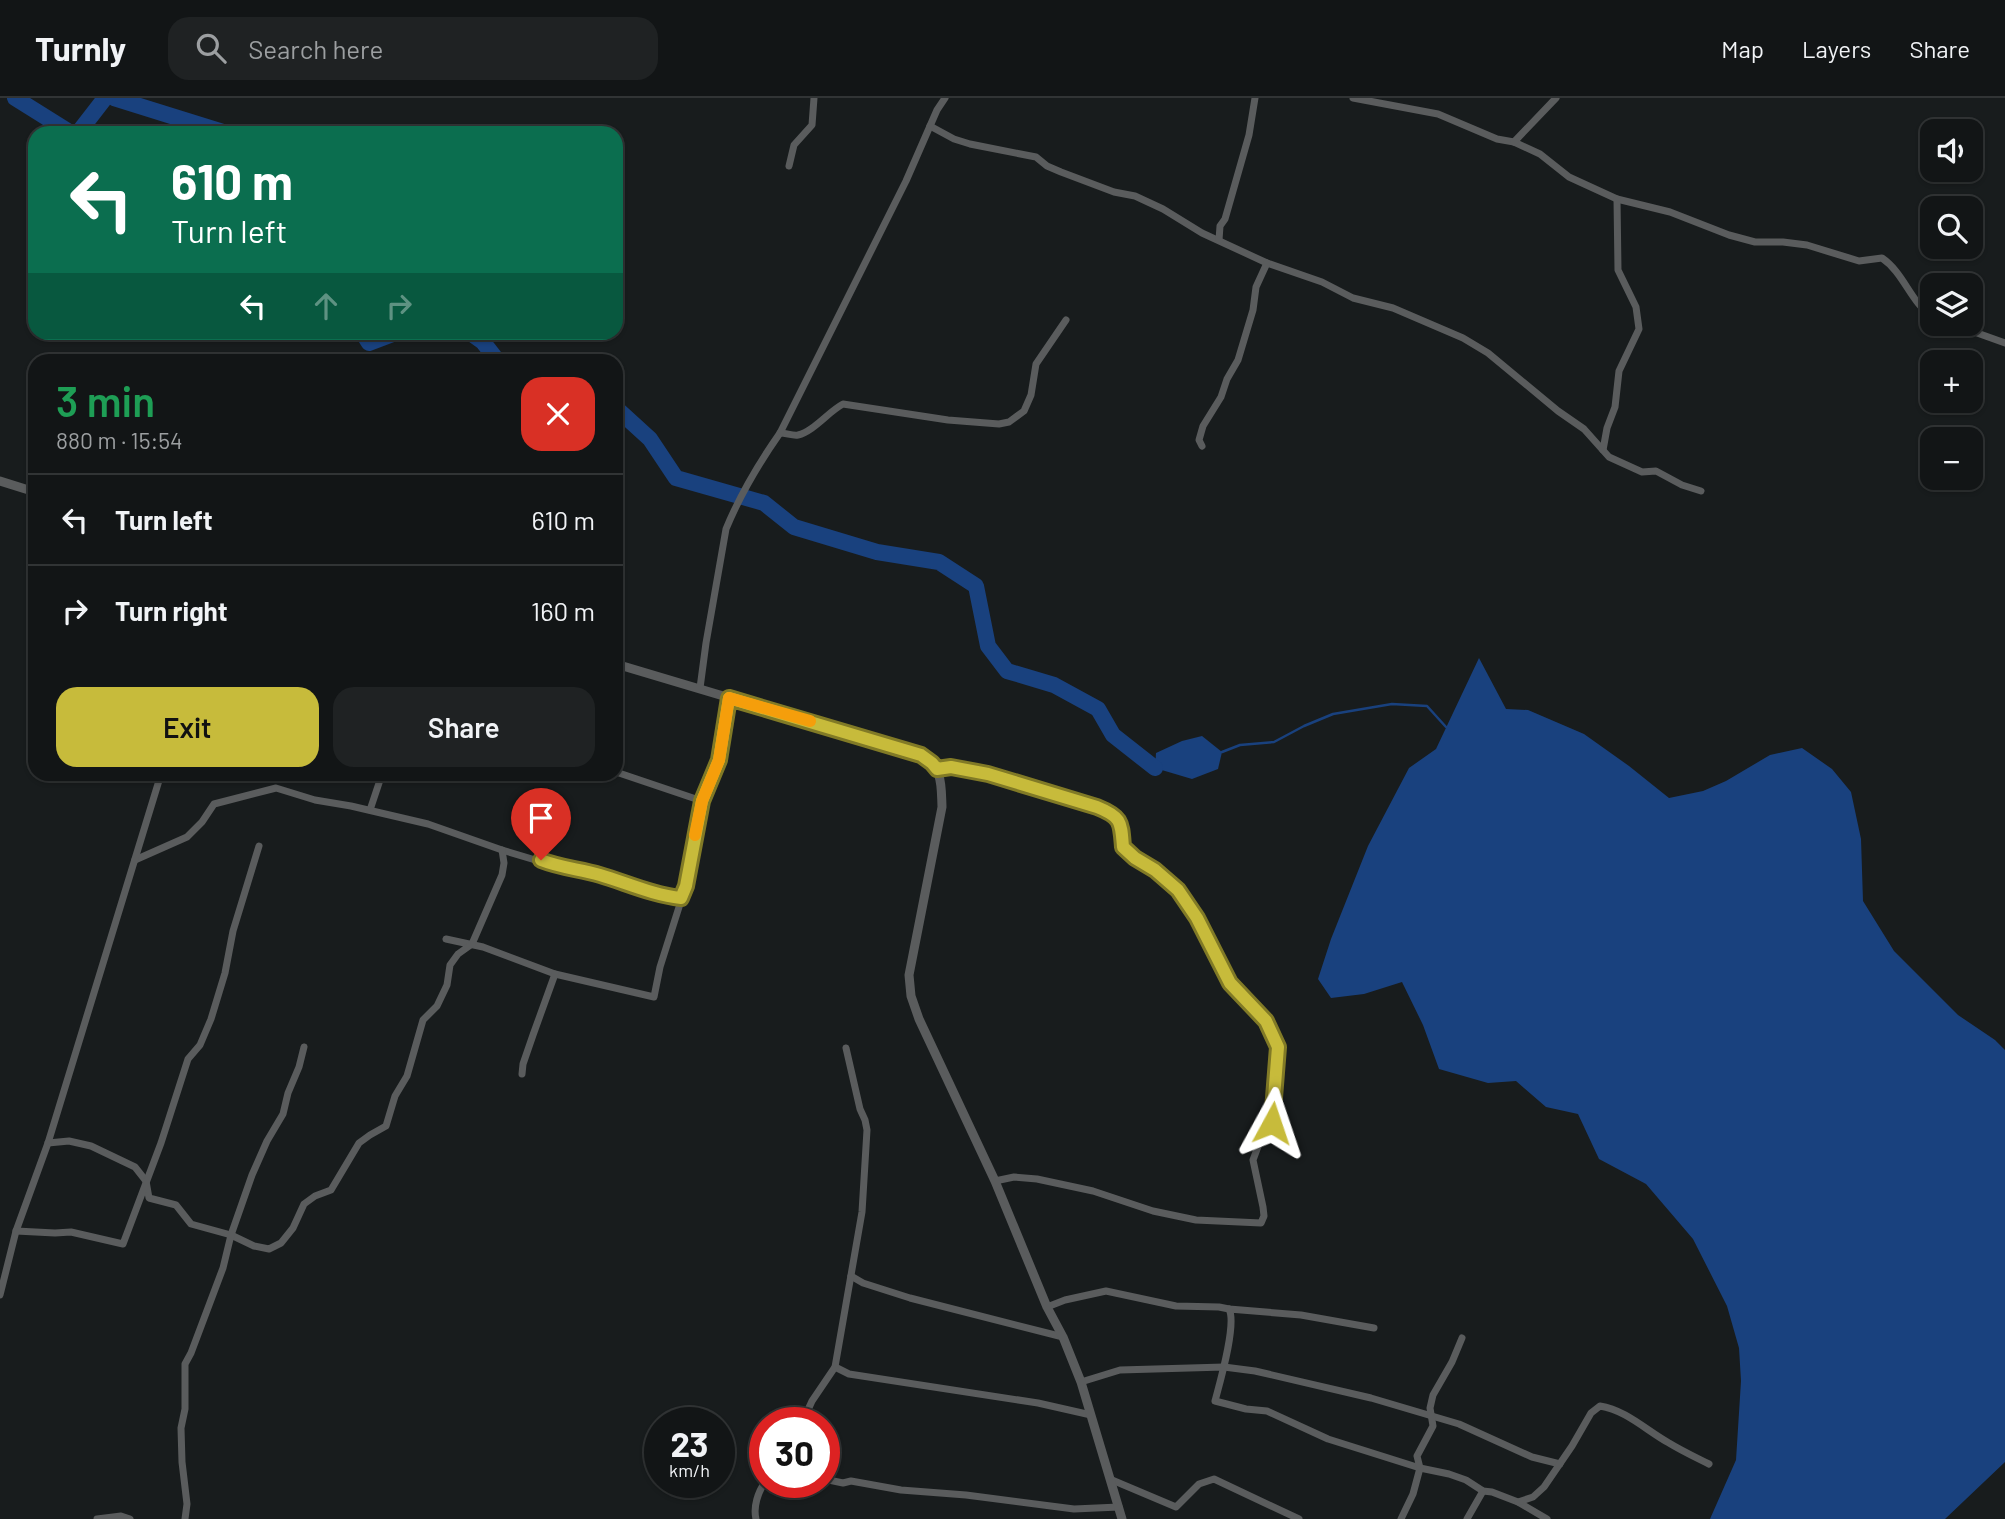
<!DOCTYPE html>
<html lang="en">
<head>
<meta charset="utf-8">
<style>
  body { margin:0; font-family:Barlow,sans-serif; background:#1f2223; color:#f1f3f6; height:100vh; display:flex; flex-direction:column; font-size:26px; white-space:nowrap }
  * { box-sizing:border-box; margin:0 }
  p { font-size:23px; color:#9c9fa1 }
  .icon { flex:none; width:38px; height:38px; fill:none; stroke:currentColor; stroke-width:2; stroke-linecap:round; stroke-linejoin:round }
  .map { position:relative; flex:1; overflow:hidden }
  .drawer { position:absolute; left:28px; top:256px; width:595px; height:427px; display:flex; flex-direction:column; background:#121516; border-radius:21px; box-shadow:0 2px 5px #0004,0 0 0 2px #313435 }
  .drawer>* { flex:none }
  .hud { position:absolute; left:28px; top:28px; width:595px; height:214px; border-radius:21px; box-shadow:0 2px 5px #0004,0 0 0 2px #313435; background:#0b6e4f; color:#fff; overflow:hidden }
  .fabs { position:absolute; left:1920px; top:21px; display:grid; gap:14px }
  .fabs a { display:grid; place-items:center; width:63px; height:63px; border-radius:14px; background:#121516; box-shadow:0 2px 5px #0004,0 0 0 2px #313435; font-size:35px }
  .speed { position:absolute; left:644px; top:1309px; display:flex; gap:14px; font-size:35px; font-weight:700; text-align:center }
  .speed>* { display:grid; place-content:center; width:91px; height:91px; border-radius:50%; background:#121516; box-shadow:0 2px 5px #0004,0 0 0 2px #313435; line-height:1 }
  .speed small { font-size:18px; font-weight:400 }
  .speed .limit { border:10px solid #d22; background:#fff; color:#111 }
  .pin { position:absolute; display:grid; place-items:center; width:60px; height:60px; color:#fff; margin:-72px -30px; border-radius:50% 50% 50% 0; rotate:-45deg; box-shadow:0 0 7px #0007 }
  .pin .icon { rotate:45deg }
  .me { position:absolute; width:77px; margin:-38px; rotate:5deg; stroke-linejoin:round; filter:drop-shadow(0 0 5px #0008) }
  .turn { display:flex; align-items:center; gap:24px; height:147px; padding:0 28px; font-size:32px }
  .turn .icon { width:91px; height:91px; stroke-width:2.5 }
  .turn b { display:block; font-size:49px; line-height:60px }
  .lanes { display:flex; align-items:center; height:66px; padding:0 28px; background:#0003; justify-content:center; gap:35px; direction:ltr }
  .lanes .off { opacity:.35 }
  .round { display:grid; place-items:center; flex:none; width:74px; height:74px; border-radius:21px; background:#1f2223 }
  .head { display:flex; align-items:center; justify-content:space-between; height:119px; padding:0 28px }
  h1 { font-size:42px; font-weight:600; line-height:52px; color:#1e9e55 }
  .action { display:flex; gap:14px; margin-top:auto; padding:14px 28px }
  .action a { flex:1; height:80px; border-radius:21px; background:#c7bb3b; color:#111; font-size:28px; font-weight:600; line-height:80px; text-align:center }
  .action a+a { background:#1f2223; color:#f1f3f6 }
  ul { padding:0; list-style:none }
  li { display:flex; align-items:center; gap:21px; height:91px; padding:0 28px; border-top:2px solid #313435 }
  li div { flex:1 }
  li b { display:block; font-size:26px }
  li em { font-style:normal }
  header { display:flex; align-items:center; gap:42px; box-sizing:border-box; height:98px; padding:0 35px; background:#121516; border-bottom:2px solid #313435 }
  header strong { font-size:33px }
  nav { display:flex; gap:38px; margin-inline-start:auto; font-size:24px }
  .search { width:490px; height:63px; background:#1f2223; display:flex; align-items:center; gap:18px; box-sizing:border-box; padding:0 24px; border-radius:21px; color:#9c9fa1; font-size:26px }
  .map>svg:first-child { display:block }
  .water { fill:#19417e }
  .lines { fill:none; stroke-linecap:round; stroke-linejoin:round }
  .stream { stroke:#19417e; stroke-width:2.5 }
  .river { stroke:#19417e; stroke-width:16 }
  .minor { stroke:#5a5c5d; stroke-width:7 }
  .tertiary { stroke:#5a5c5d; stroke-width:9 }
  .route-casing { stroke:#817a26; stroke-width:18 }
  .route { stroke:#c7bb3b; stroke-width:12 }
  .slow { stroke:#f59e0b; stroke-width:12 }
</style>
</head>
<body>
<header>
<strong>Turnly</strong>
<div class="search"><svg class="icon" aria-label="search" viewBox="0 0 24 24"><circle cx="10" cy="10" r="6"/><path d="M15 15l6 6"/></svg>Search here</div>
<nav><a>Map</a><a>Layers</a><a>Share</a></nav>
</header>
<div class="map">
<svg width="2005" height="1421" viewBox="0 0 2005 1421">
  <rect width="100%" height="100%" fill="#181c1d"/>
  <g class="water">
    <path d="M1479,560L1506,611L1528,612L1584,636L1629,668L1669,700L1703,693L1726,683L1770,657L1802,650L1832,671L1851,694L1861,741L1863,803L1894,853L1958,917L1995,942L2005,952V1364L1945,1421H1710L1736,1362L1741,1283L1739,1250L1727,1208L1693,1141L1646,1086L1599,1061L1578,1016L1546,1009L1516,983L1488,985L1439,971L1423,927L1402,884L1364,896L1331,900L1318,881L1331,841L1368,748L1409,670L1436,651Z"/>
    <path d="M1202,638L1222,654L1218,671L1192,681L1155,670L1156,655L1182,643Z"/>
  </g>
  <g class="lines">
    <path class="stream" d="M1222,654L1240,647L1274,644L1304,628L1333,616L1392,606L1427,608L1446,629"/>
    <g class="river">
      <path d="M15,0L71,35"/>
      <path d="M114,0L226,35"/>
      <path d="M78,35L105,0"/>
      <path d="M362,234L369,245L398,234"/>
      <path d="M469,234L483,244L497,262"/>
      <path d="M616,310L650,341L676,380L764,405L794,429L877,454L939,464L976,488L988,548L1007,573L1054,587L1098,611L1113,637L1155,670"/>
    </g>
    <g class="minor">
      <path d="M1353,0L1438,16L1497,41L1514,44L1540,56L1569,79L1617,101L1670,114L1729,137L1755,144H1783L1807,147L1859,163L1882,160C1904,175 1911,205 1932,218"/>
      <path d="M930,28L954,41L970,46L1036,59L1047,68L1061,74L1114,94L1135,98L1163,111L1202,135L1267,165L1322,184L1353,200L1393,210L1463,240L1488,255L1558,313L1584,331L1609,359L1642,374L1656,373L1682,387L1701,393"/>
      <path d="M1514,44L1556,0"/>
      <path d="M789,68L794,47L812,27L814,0"/>
      <path d="M1219,142L1220,128L1225,121L1249,37L1255,0"/>
      <path d="M1952,226L2005,245"/>
      <path d="M780,335C786,335 793,338 798,337C814,333 828,314 843,306L948,322L999,326L1009,324L1024,313L1031,297L1036,266L1066,222"/>
      <path d="M1202,348L1199,342L1203,328L1221,299L1227,281L1238,262L1253,212L1256,189L1267,165"/>
      <path d="M1603,352L1607,330L1615,309L1619,273L1639,231L1636,209L1618,172L1617,101"/>
      <path d="M700,590L706,545L726,431C740,397 759,365 780,335L906,83L937,12L945,0"/>
      <path d="M937,671L951,669L988,676L1097,709C1122,719 1121,724 1123,749L1135,760L1155,772L1178,792L1197,820L1230,885L1266,923L1278,949L1272,1025L1263,1035L1253,1062L1263,1109L1264,1118L1261,1125L1196,1122L1153,1113L1093,1093L1037,1081L1014,1079L995,1083"/>
      <path d="M616,674L702,703"/>
      <path d="M370,712L382,676"/>
      <path d="M135,762L187,739L202,724L214,706L276,690L315,702L351,708L428,726L502,752L569,772L583,773L599,777L667,798L681,800"/>
      <path d="M446,841L483,849L555,876L654,899L660,869L686,787L702,703L719,662L729,600"/>
      <path d="M522,976L523,966L533,937L555,876"/>
      <path d="M48,1045L69,1043L91,1048L135,1069L146,1083L149,1100L176,1107L191,1126L231,1137L254,1148L269,1151L281,1145L293,1130L304,1106L315,1098L331,1092L359,1045L370,1037L386,1028L395,998L407,978L423,922L437,908L447,887L450,867L458,856L472,846L502,777L504,765L502,752"/>
      <path d="M16,1133L55,1135L71,1134L123,1146L161,1045L188,961L200,947L211,921L225,875L233,833L259,748"/>
      <path d="M851,1178L863,1185L910,1200L1063,1239"/>
      <path d="M0,1197L16,1133L48,1045L161,676"/>
      <path d="M1047,1209L1065,1202L1106,1193L1176,1208L1219,1209L1229,1211L1301,1217L1374,1230"/>
      <path d="M1229,1211C1237,1226 1220,1284 1215,1303L1246,1311L1267,1313L1328,1341L1420,1370L1449,1376L1466,1382L1483,1393L1492,1394L1518,1404L1547,1421"/>
      <path d="M835,1269L849,1276L1038,1305L1091,1317"/>
      <path d="M1081,1284L1120,1272L1224,1269L1255,1273L1371,1300L1459,1326L1532,1359L1560,1366"/>
      <path d="M802,1325L812,1303L835,1269L862,1114L867,1032L865,1022L860,1011L846,950"/>
      <path d="M824,1381L843,1385L851,1383L901,1392L966,1397L1074,1411L1119,1409"/>
      <path d="M1112,1382L1176,1409L1199,1386L1214,1381L1299,1421"/>
      <path d="M1518,1404L1533,1399L1544,1389L1572,1348L1591,1315L1600,1308C1626,1312 1647,1333 1669,1345C1682,1353 1695,1359 1709,1366"/>
      <path d="M97,1421L121,1418L130,1421"/>
      <path d="M185,1421L187,1406L182,1364L181,1330L185,1311V1266L191,1255L223,1170L231,1137L252,1077L267,1043L283,1016L288,995L299,969L304,949"/>
      <path d="M756,1421C753,1409 758,1394 765,1384"/>
      <path d="M1401,1421L1413,1396L1420,1370L1417,1358L1433,1328L1430,1310L1433,1297L1452,1264L1462,1240"/>
      <path d="M1467,1421L1483,1393"/>
    </g>
    <g class="tertiary">
      <path d="M0,383L35,394"/>
      <path d="M616,566L921,657C943,672 941,684 942,709L909,877L911,898L919,921L995,1083L1047,1209L1063,1239L1081,1284L1122,1421"/>
    </g>
  </g>
  <g class="lines">
    <defs>
      <path id="route" d="M541,762C561,770 580,771 600,777C627,785 653,797 681,800L686,788L702,703L719,662L729,600L921,657L932,665L937,671L951,669L988,676L1097,709C1122,719 1121,724 1123,749L1135,760L1155,772L1178,792L1197,820L1230,885L1266,923L1278,949L1272,1025"/>
    </defs>
    <use href="#route" class="route-casing"/>
    <use href="#route" class="route"/>
    <path class="slow" d="M695,737L702,703L719,662L729,600L810,623"/>
  </g>
</svg>
<div class="fabs">
<a><svg class="icon" aria-label="sound" viewBox="0 0 24 24"><path d="M4 9h4l5-4v14l-5-4H4zM17 9q2 3 0 6"/></svg></a>
<a><svg class="icon" aria-label="search" viewBox="0 0 24 24"><circle cx="10" cy="10" r="6"/><path d="M15 15l6 6"/></svg></a>
<a><svg class="icon" aria-label="layers" viewBox="0 0 24 24"><path d="M12 4l9 5-9 5-9-5zM3 14l9 5 9-5"/></svg></a>
<a>+</a>
<a>−</a>
</div>
<div class="speed"><div>23<small>km/h</small></div><div class="limit">30</div></div>
<div class="pin" style="left:541px;top:762px;background:#d93025"><svg class="icon" aria-label="arrive" viewBox="0 0 24 24"><path d="M6 21V4h12l-3 4 3 4H6"/></svg></div>
<svg class="me" style="left:1272px;top:1025px" viewBox="-20 -20 40 40"><path d="M0-17L14 15 0 8-14 15z" fill="#c7bb3b" stroke="#fff" stroke-width="4"/></svg>
<div class="hud">
<div class="turn"><svg class="icon" aria-label="left" viewBox="0 0 24 24"><path d="M17 20v-9H6M10 6l-5 5 5 5"/></svg><div><b>610 m</b>Turn left</div></div>
<div class="lanes"><svg class="icon" aria-label="left" viewBox="0 0 24 24"><path d="M17 20v-9H6M10 6l-5 5 5 5"/></svg><svg class="icon off" aria-label="ahead" viewBox="0 0 24 24"><path d="M12 20V5M6 11l6-6 6 6"/></svg><svg class="icon off" aria-label="right" viewBox="0 0 24 24"><path d="M7 20v-9h11M14 6l5 5-5 5"/></svg></div>
</div>
<section class="drawer">
<div class="head"><div><h1>3 min</h1><p>880 m · 15:54</p></div><a class="round" style="background:#d93025;color:#fff"><svg class="icon" aria-label="close" viewBox="0 0 24 24"><path d="M6 6l12 12M18 6L6 18"/></svg></a></div>
<ul>
<li><svg class="icon" aria-label="left" viewBox="0 0 24 24"><path d="M17 20v-9H6M10 6l-5 5 5 5"/></svg><div><b>Turn left</b></div><em>610 m</em></li>
<li><svg class="icon" aria-label="right" viewBox="0 0 24 24"><path d="M7 20v-9h11M14 6l5 5-5 5"/></svg><div><b>Turn right</b></div><em>160 m</em></li>
</ul>
<div class="action"><a>Exit</a><a>Share</a></div>
</section>
</div>
</body>
</html>
